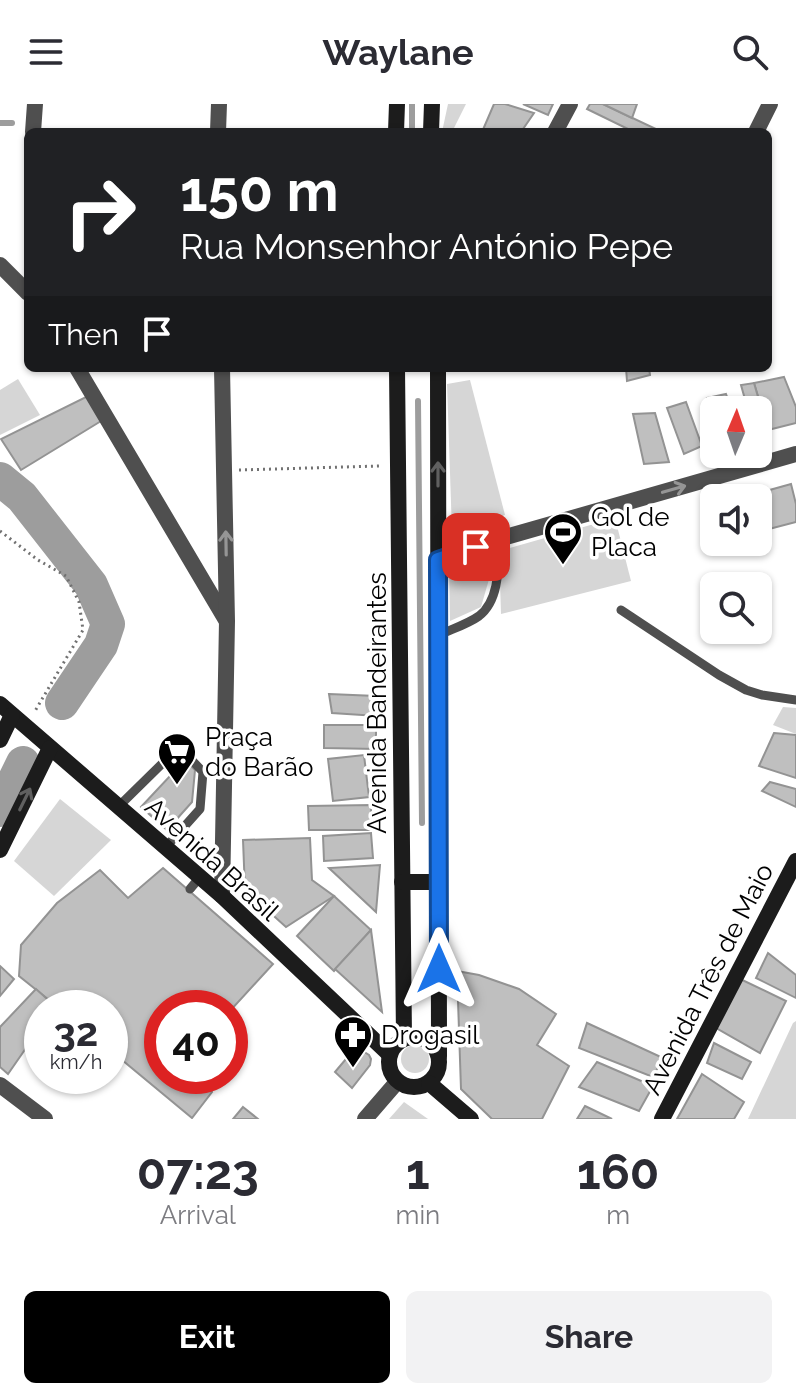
<!DOCTYPE html>
<html lang="en">
<head>
<meta charset="utf-8">
<style>
  body { margin:0; font-family:Raleway,sans-serif; background:#f2f2f3; color:#2b2b33; height:100vh; display:flex; flex-direction:column; font-size:30px; white-space:nowrap }
  * { box-sizing:border-box; margin:0 }
  p { font-size:26px; color:#7c7c81 }
  .icon { flex:none; width:44px; height:44px; fill:none; stroke:currentColor; stroke-width:2; stroke-linecap:round; stroke-linejoin:round }
  .map { position:relative; height:1015px; overflow:hidden }
  .sheet { display:flex; flex-direction:column; background:#fff; flex:1 }
  .sheet>* { flex:none }
  .guide { position:absolute; left:24px; top:24px; width:748px; height:244px; border-radius:12px; box-shadow:0 2px 6px #0004; background:#202124; color:#fff; overflow:hidden }
  .needle { width:52px; rotate:2deg }
  .tools { position:absolute; left:700px; top:292px; display:grid; gap:16px }
  .tools a { display:grid; place-items:center; width:72px; height:72px; border-radius:12px; background:#fff; box-shadow:0 2px 6px #0004; font-size:40px }
  .speed { position:absolute; left:24px; top:886px; display:flex; gap:16px; font-size:40px; font-weight:700; text-align:center }
  .speed>* { display:grid; place-content:center; width:104px; height:104px; border-radius:50%; background:#fff; box-shadow:0 2px 6px #0004; line-height:1 }
  .speed small { font-size:20px; font-weight:400 }
  .speed .limit { border:12px solid #d22; background:#fff; color:#111 }
  .pin { position:absolute; display:grid; place-items:center; width:68px; height:68px; color:#fff; margin:-34px; border-radius:16px; box-shadow:0 4px 12px #0006 }
  .me { position:absolute; width:88px; margin:-44px; rotate:0deg; stroke-linejoin:round; filter:drop-shadow(0 0 6px #0008) }
  .turn { display:flex; align-items:center; gap:28px; height:168px; padding:0 24px; font-size:36px }
  .turn .icon { width:104px; height:104px; stroke-width:2.5 }
  .turn b { display:block; font-size:56px; line-height:68px }
  .then { display:flex; align-items:center; height:76px; padding:0 24px; background:#0003; gap:16px; font-size:30px }
  .eta { display:flex; justify-content:space-evenly; align-items:center; height:136px; text-align:center }
  .eta b { font-size:48px; font-weight:700; line-height:56px }
  .primary-button { display:flex; gap:16px; margin-top:auto; padding:16px 24px }
  .primary-button a { flex:1; height:92px; border-radius:12px; background:#000; color:#fff; font-size:32px; font-weight:700; line-height:92px; text-align:center }
  .primary-button a+a { background:#f2f2f3; color:#2b2b33 }
  header { display:flex; justify-content:space-between; align-items:center; height:104px; padding:0 24px; background:#fff; font-size:36px; font-weight:700 }
  .map>svg:first-child { display:block }
  .green { fill:#d6d6d6 }
  .lines { fill:none; stroke-linecap:round; stroke-linejoin:round }
  .stream { stroke:#9d9d9d; stroke-width:6 }
  .river { stroke:#9d9d9d; stroke-width:34 }
  .building { fill:#bfbfbf; stroke:#939393; stroke-width:2 }
  .path { stroke:#717171; stroke-width:3; stroke-dasharray:2 4; stroke-linecap:butt }
  .lane { stroke:#4f4f4f; stroke-width:9 }
  .street { stroke:#4f4f4f; stroke-width:16 }
  .secondary { stroke:#1c1c1c; stroke-width:16 }
  .oneway { stroke:#606060 }
  .oneway2 { stroke:#959595 }
  .route-casing { stroke:#114b97; stroke-width:20 }
  .route { stroke:#1a73e8; stroke-width:14 }
  .labels { text-anchor:middle; stroke-width:7; stroke-linejoin:round; paint-order:stroke }
  .poi-label { font-size:26px; fill:#000; stroke:#fff; text-anchor:start }
  .street-label { font-size:26px; fill:#000; stroke:#fff }
</style>
</head>
<body>
<header><svg class="icon" aria-label="menu" viewBox="0 0 24 24"><path d="M4 6h16M4 12h16M4 18h16"/></svg>Waylane<svg class="icon" aria-label="search" viewBox="0 0 24 24"><circle cx="10" cy="10" r="6"/><path d="M15 15l6 6"/></svg></header>
<div class="map">
<svg width="796" height="1015" viewBox="0 0 796 1015">
  <rect width="100%" height="100%" fill="#fff"/>
  <g class="green">
    <path d="M448,0H466L454,24L442,28Z"/>
    <path d="M18,275L40,311L0,331V286Z"/>
    <path d="M470,276L505,411L452,428L447,280Z"/>
    <path d="M615,414L631,477L501,510L499,447Z"/>
    <path d="M496,451L481,503L450,517L449,463Z"/>
    <path d="M783,603L796,604V630L773,621Z"/>
    <path d="M60,695L111,736L54,792L14,757Z"/>
    <path d="M796,917V1015H748L793,919Z"/>
    <circle cx="415" cy="955" r="14"/>
    <path d="M404,998L428,1015H389Z"/>
  </g>
  <g class="lines">
    <g class="stream">
      <path d="M412,0V28"/>
      <path d="M0,19H12"/>
      <path d="M418,297L422,719"/>
    </g>
    <g class="river">
      <path d="M0,375L22,393L91,481L108,520L101,541L62,599"/>
      <path d="M0,706L23,659"/>
    </g>
  </g>
  <g class="building">
    <path d="M494,0H505L534,9L523,25L482,28Z"/>
    <path d="M523,0H553L548,11Z"/>
    <path d="M590,0H603L656,25L655,28H634L587,5Z"/>
    <path d="M603,0H637L632,14Z"/>
    <path d="M626,264H649L650,271L627,277Z"/>
    <path d="M784,273L796,303V319L768,326L754,279Z"/>
    <path d="M754,279L770,334L758,337V306H748L741,281Z"/>
    <path d="M92,290L106,314L21,366L1,335Z"/>
    <path d="M726,290L732,306H714V323L707,294Z"/>
    <path d="M686,298L702,342L684,350L667,304Z"/>
    <path d="M655,309L669,358L644,360L633,310Z"/>
    <path d="M791,380L796,400V418L769,425L759,389Z"/>
    <path d="M329,590L376,592L377,612L332,609Z"/>
    <path d="M324,621H376V645L324,644Z"/>
    <path d="M774,629L796,631V674L759,662Z"/>
    <path d="M364,651L369,693L333,697L328,655Z"/>
    <path d="M185,656L195,666L192,698L167,726L141,703Z"/>
    <path d="M770,678L796,685V703L762,687Z"/>
    <path d="M371,701V726H309L308,702Z"/>
    <path d="M371,729L373,754L324,757L323,732Z"/>
    <path d="M310,734L312,776L334,792L286,823L245,786L243,736Z"/>
    <path d="M380,761L376,808L329,764Z"/>
    <path d="M163,764L273,860L230,907V904H162V972H199L212,988L192,1014L110,946V904H59L19,872L21,841L57,799L100,766L128,794Z"/>
    <path d="M334,792L371,826L334,867L297,832Z"/>
    <path d="M371,826L382,908L335,865Z"/>
    <path d="M768,849L796,871V894L756,874Z"/>
    <path d="M0,862L14,875L0,892Z"/>
    <path d="M457,867L479,871L519,885L556,910L537,941L569,962L542,1015H492L461,985Z"/>
    <path d="M736,873L786,897L760,949L711,921Z"/>
    <path d="M36,885L55,902L53,904H42V921L8,970L0,963V923Z"/>
    <path d="M587,919L663,954L653,973L579,944Z"/>
    <path d="M714,939L751,958L742,975L707,959Z"/>
    <path d="M356,943L369,951L371,955L370,961L352,984L335,968Z"/>
    <path d="M597,958L653,982L639,1007L579,983Z"/>
    <path d="M702,970L744,998L734,1015H677Z"/>
    <path d="M585,1002L612,1015H577Z"/>
    <path d="M243,1003L258,1015H233Z"/>
  </g>
  <g class="lines">
    <g class="path">
      <path d="M239,366L379,362"/>
      <path d="M0,427L38,456L66,472L79,498L83,526L35,607"/>
    </g>
    <g class="lane">
      <path d="M621,506L719,571L746,586L762,591L796,596"/>
      <path d="M439,531C452,525 468,520 479,512C501,495 498,459 499,435"/>
      <path d="M118,703L176,646L185,649L203,668L200,705L166,743"/>
      <path d="M190,785L200,773"/>
    </g>
    <g class="street">
      <path d="M33,28L35,0"/>
      <path d="M218,28L219,0"/>
      <path d="M555,28L570,0"/>
      <path d="M756,28L770,0"/>
      <path d="M0,161L28,189"/>
      <path d="M77,264L226,516"/>
      <path d="M222,264L227,517L222,792"/>
      <path d="M438,456L499,435L796,350"/>
      <path d="M0,981L45,1015"/>
      <path d="M365,1015L397,978"/>
    </g>
    <g class="secondary">
      <path d="M396,28L397,0"/>
      <path d="M431,28L432,0"/>
      <path d="M397,264L404,934"/>
      <path d="M438,264L439,952"/>
      <path d="M0,600L222,792L389,950"/>
      <path d="M0,636L12,611"/>
      <path d="M0,746L50,644"/>
      <path d="M402,778H439"/>
      <circle cx="414" cy="958" r="25"/>
      <path d="M429,979L471,1015"/>
      <path d="M662,1015L796,757"/>
    </g>
  </g>
  <defs><path id="oneway-shaft" d="M-6 0H5M1.5-3L5.5 0L1.5 3" fill="none" stroke-width="1.6" stroke-linecap="round" stroke-linejoin="round" transform="scale(2)"/></defs>
  <g class="oneway">
    <use href="#oneway-shaft" transform="translate(438 370) rotate(-90)"/>
    <use href="#oneway-shaft" transform="translate(25 695) rotate(-64)"/>
  </g>
  <g class="oneway2">
    <use href="#oneway-shaft" transform="translate(674 385) rotate(-16)"/>
    <use href="#oneway-shaft" transform="translate(226 439) rotate(-91)"/>
  </g>
  <g class="lines">
    <defs>
      <path id="route" d="M439,865L438,456L476,443"/>
    </defs>
    <use href="#route" class="route-casing"/>
    <use href="#route" class="route"/>
  </g>
  <defs>
    <symbol id="stadium-pin" viewBox="-11 -11 22 30"><path d="M0 17L-7.5 6A9.5 9.5 0 1 1 7.5 6Z" fill="#000" stroke="#fff"/><path d="M0-5a6.5 5 0 1 0 0 10a6.5 5 0 1 0 0-10ZM-3.5-1.8h7v3.6h-7Z" fill="#fff"/></symbol>
    <symbol id="supermarket-pin" viewBox="-11 -11 22 30"><path d="M0 17L-7.5 6A9.5 9.5 0 1 1 7.5 6Z" fill="#000" stroke="#fff"/><path d="M-6-5.5h2.5l.6 2H6L4.5 2H-2.5L-4.4-4H-6ZM-1.5 3.2a1.3 1.3 0 1 0 .1 0ZM3 3.2a1.3 1.3 0 1 0 .1 0Z" fill="#fff"/></symbol>
    <symbol id="pharmacy-pin" viewBox="-11 -11 22 30"><path d="M0 17L-7.5 6A9.5 9.5 0 1 1 7.5 6Z" fill="#000" stroke="#fff"/><path d="M-2-6h4v4h4v4h-4v4h-4v-4h-4v-4h4Z" fill="#fff"/></symbol>
  </defs>
  <g fill-rule="evenodd">
    <use href="#stadium-pin" x="541" y="406" width="44" height="60"/>
    <use href="#supermarket-pin" x="155" y="626" width="44" height="60"/>
    <use href="#pharmacy-pin" x="331" y="909" width="44" height="60"/>
  </g>
  <g class="labels">
    <g class="poi-label">
      <text x="591" y="422">Gol de<tspan x="591" dy="30">Placa</tspan></text>
      <text x="205" y="642">Praça<tspan x="205" dy="30">do Barão</tspan></text>
      <text x="381" y="940">Drogasil</text>
    </g>
    <g class="street-label">
      <text transform="translate(377 599) rotate(-90)" y="9">Avenida Bandeirantes</text>
      <text transform="translate(212 755) rotate(42)" y="9">Avenida Brasil</text>
      <text transform="translate(708 875) rotate(-63)" y="9">Avenida Três de Maio</text>
    </g>
  </g>
</svg>
<div class="tools">
<a><svg class="needle" viewBox="-14 -14 28 28"><path d="M0-13l5 13h-10z" fill="#e53935"/><path d="M0 13l5-13h-10z" fill="#7c7c81"/></svg></a>
<a><svg class="icon" aria-label="sound" viewBox="0 0 24 24"><path d="M4 9h4l5-4v14l-5-4H4zM17 9q2 3 0 6"/></svg></a>
<a><svg class="icon" aria-label="search" viewBox="0 0 24 24"><circle cx="10" cy="10" r="6"/><path d="M15 15l6 6"/></svg></a>
</div>
<div class="speed"><div>32<small>km/h</small></div><div class="limit">40</div></div>
<div class="pin" style="left:476px;top:443px;background:#d93025"><svg class="icon" aria-label="arrive" viewBox="0 0 24 24"><path d="M6 21V4h12l-3 4 3 4H6"/></svg></div>
<svg class="me" style="left:439px;top:865px" viewBox="-20 -20 40 40"><path d="M0-17L14 15 0 8-14 15z" fill="#1a73e8" stroke="#fff" stroke-width="4"/></svg>
<div class="guide">
<div class="turn"><svg class="icon" aria-label="right" viewBox="0 0 24 24"><path d="M7 20v-9h11M14 6l5 5-5 5"/></svg><div><b>150 m</b>Rua Monsenhor António Pepe</div></div>
<div class="then">Then<svg class="icon" aria-label="arrive" viewBox="0 0 24 24"><path d="M6 21V4h12l-3 4 3 4H6"/></svg></div>
</div>
</div>
<section class="sheet">
<div class="eta">
<div><b>07:23</b><p>Arrival</p></div>
<div><b>1</b><p>min</p></div>
<div><b>160</b><p>m</p></div>
</div>
<div class="primary-button"><a>Exit</a><a>Share</a></div>
</section>
</body>
</html>
